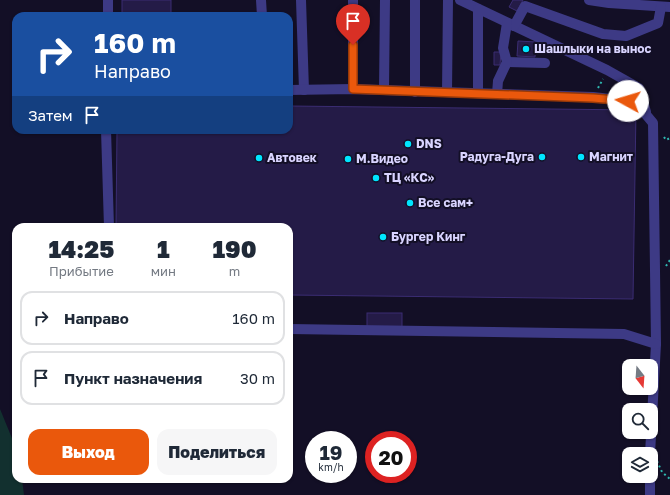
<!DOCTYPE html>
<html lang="ru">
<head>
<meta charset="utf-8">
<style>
  body { margin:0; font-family:"Golos Text",sans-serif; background:#f6f6f7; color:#1f2937; height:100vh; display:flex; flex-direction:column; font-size:15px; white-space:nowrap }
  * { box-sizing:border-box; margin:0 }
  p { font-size:13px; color:#747a83 }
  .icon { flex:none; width:22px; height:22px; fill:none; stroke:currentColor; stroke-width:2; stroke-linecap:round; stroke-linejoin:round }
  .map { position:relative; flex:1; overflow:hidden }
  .side { position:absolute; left:12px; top:223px; width:281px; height:260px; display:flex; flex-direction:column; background:#fff; border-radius:12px; box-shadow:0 1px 3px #0004 }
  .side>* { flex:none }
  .hud { position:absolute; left:12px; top:12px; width:281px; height:122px; border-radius:12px; box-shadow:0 1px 3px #0004; background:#1a4fa0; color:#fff; overflow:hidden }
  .needle { width:26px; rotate:163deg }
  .fabs { position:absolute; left:622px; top:359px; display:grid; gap:8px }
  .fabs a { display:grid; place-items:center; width:36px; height:36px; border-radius:8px; background:#fff; box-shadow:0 1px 3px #0004; font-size:20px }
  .speed { position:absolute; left:305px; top:431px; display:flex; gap:8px; font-size:20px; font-weight:700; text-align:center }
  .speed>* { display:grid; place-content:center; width:52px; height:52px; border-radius:50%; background:#fff; box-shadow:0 1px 3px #0004; line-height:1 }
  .speed small { font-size:10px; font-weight:400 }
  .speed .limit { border:6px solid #d22; background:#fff; color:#111 }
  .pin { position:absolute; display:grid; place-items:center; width:34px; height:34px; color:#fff; margin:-41px -17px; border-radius:50% 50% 50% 0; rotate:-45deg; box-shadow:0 0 4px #0007 }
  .pin .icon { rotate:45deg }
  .me { position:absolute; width:44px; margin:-22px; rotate:276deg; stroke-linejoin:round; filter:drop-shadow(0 0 3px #0008) }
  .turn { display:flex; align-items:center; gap:14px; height:84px; padding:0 16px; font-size:18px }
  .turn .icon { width:52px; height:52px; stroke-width:2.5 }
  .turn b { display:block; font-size:28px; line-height:34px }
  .then { display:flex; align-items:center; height:38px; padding:0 16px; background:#0003; gap:8px; font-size:15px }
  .eta { display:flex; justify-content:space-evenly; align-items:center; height:68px; text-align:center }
  .eta b { font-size:24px; font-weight:800; line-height:28px }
  .primary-button { display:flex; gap:8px; margin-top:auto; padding:8px 16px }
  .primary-button a { flex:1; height:46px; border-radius:12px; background:#ea580c; color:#fff; font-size:16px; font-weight:800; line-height:46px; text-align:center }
  .primary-button a+a { background:#f6f6f7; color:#1f2937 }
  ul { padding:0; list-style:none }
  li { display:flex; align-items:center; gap:12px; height:54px; margin:0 8px 6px; padding:0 8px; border:2px solid #e0e1e3; border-radius:12px }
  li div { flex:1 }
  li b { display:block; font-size:15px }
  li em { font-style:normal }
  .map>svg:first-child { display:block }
  .green { fill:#12302f }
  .building { fill:#241b47; stroke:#3b2d73 }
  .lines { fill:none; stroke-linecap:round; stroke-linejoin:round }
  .path { stroke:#2fb8b0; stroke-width:2; stroke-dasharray:2 3; stroke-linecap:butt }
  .minor { stroke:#3d3a85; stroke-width:10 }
  .route-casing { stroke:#983908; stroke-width:10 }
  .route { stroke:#ea580c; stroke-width:7 }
  .poi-dot { fill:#00e5ff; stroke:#130f26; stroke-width:1.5 }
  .labels { text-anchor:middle; stroke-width:4; stroke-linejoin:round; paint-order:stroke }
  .poi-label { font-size:12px; font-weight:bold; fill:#d9d4ff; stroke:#130f26; text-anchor:start }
</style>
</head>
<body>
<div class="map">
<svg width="670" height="495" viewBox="0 0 670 495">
  <rect width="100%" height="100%" fill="#130f26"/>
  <path class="green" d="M0,409L16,448V479H22L24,495H0Z"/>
  <g class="building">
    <rect x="122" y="0" width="49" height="16"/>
    <path d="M513,0H523L517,11L509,7Z"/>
    <path d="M518,41L536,42L535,57L517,56Z"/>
    <path d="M494,52H501L500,65H494Z"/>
    <path d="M289,106L636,110L633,299L289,295V227H116L117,130H289Z"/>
    <rect x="367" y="313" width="35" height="16"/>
  </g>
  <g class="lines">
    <g class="path">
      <path d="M598,88L603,79"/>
      <path d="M664,137L666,140L670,138"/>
      <path d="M666,266L670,260"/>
      <path d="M657,461L662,472L670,479"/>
    </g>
    <g class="minor">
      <path d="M261,0L262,16"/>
      <path d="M301,0L304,90"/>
      <path d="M460,0L607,70L639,88L646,112"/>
      <path d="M589,0L609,3L670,7"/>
      <path d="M108,16V0"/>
      <path d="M514,26L525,6L603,34L626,36L658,23L661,7"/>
      <path d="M507,62L545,63"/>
      <path d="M353,89V0"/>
      <path d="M289,90L353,89L593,97L628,101L638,105L653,123L656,344L650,454"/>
      <path d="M384,90L385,0"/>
      <path d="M415,92V0"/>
      <path d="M447,92L448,0"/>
      <path d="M478,93V9"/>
      <path d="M497,94L498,81L507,62L503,48L507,23"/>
      <path d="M106,130L109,227"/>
      <path d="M289,329L624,334L656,344"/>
      <path d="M650,476V495"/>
    </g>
  </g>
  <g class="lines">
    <defs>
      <path id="route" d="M353,45V89L593,98L628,101"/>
    </defs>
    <use href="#route" class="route-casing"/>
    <use href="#route" class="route"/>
  </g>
  <g class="poi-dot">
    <circle cx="526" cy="49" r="4"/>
    <circle cx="408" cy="144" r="4"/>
    <circle cx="542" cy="157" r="4"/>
    <circle cx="581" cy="157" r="4"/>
    <circle cx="259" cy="158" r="4"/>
    <circle cx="348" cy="159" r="4"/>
    <circle cx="376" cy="178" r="4"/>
    <circle cx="410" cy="203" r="4"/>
    <circle cx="383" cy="237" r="4"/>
  </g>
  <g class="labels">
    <g class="poi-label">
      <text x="534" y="53">Шашлыки на вынос</text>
      <text x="416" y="148">DNS</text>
      <text x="534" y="161" text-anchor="end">Радуга-Дуга</text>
      <text x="589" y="161">Магнит</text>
      <text x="267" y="162">Автовек</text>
      <text x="356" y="163">М.Видео</text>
      <text x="384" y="182">ТЦ «КС»</text>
      <text x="418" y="207">Все сам+</text>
      <text x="391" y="241">Бургер Кинг</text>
    </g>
  </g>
</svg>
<div class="fabs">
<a><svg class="needle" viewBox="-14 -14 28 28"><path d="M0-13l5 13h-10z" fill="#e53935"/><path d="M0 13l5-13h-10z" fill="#747a83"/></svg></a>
<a><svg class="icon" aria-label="search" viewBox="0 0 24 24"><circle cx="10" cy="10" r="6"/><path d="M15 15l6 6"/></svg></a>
<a><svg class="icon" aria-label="layers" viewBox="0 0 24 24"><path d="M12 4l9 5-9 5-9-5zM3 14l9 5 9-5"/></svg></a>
</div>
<div class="speed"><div>19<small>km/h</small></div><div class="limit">20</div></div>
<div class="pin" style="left:353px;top:45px;background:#d93025"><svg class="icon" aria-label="arrive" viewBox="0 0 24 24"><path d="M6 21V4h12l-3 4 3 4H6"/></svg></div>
<svg class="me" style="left:628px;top:101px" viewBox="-20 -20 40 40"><circle r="19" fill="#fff"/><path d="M0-13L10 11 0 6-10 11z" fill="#ea580c"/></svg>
<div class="hud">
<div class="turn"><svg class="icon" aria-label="right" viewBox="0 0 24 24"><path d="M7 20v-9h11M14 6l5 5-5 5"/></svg><div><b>160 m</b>Направо</div></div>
<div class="then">Затем<svg class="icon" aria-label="arrive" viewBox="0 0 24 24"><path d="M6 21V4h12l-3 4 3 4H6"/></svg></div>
</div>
<section class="side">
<div class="eta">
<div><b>14:25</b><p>Прибытие</p></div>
<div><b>1</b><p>мин</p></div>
<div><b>190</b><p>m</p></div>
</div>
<ul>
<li><svg class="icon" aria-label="right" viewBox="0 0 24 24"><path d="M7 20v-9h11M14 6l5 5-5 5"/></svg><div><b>Направо</b></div><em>160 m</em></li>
<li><svg class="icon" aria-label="arrive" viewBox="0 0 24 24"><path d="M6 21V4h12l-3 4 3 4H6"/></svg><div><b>Пункт назначения</b></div><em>30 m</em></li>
</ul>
<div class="primary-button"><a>Выход</a><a>Поделиться</a></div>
</section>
</div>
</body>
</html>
